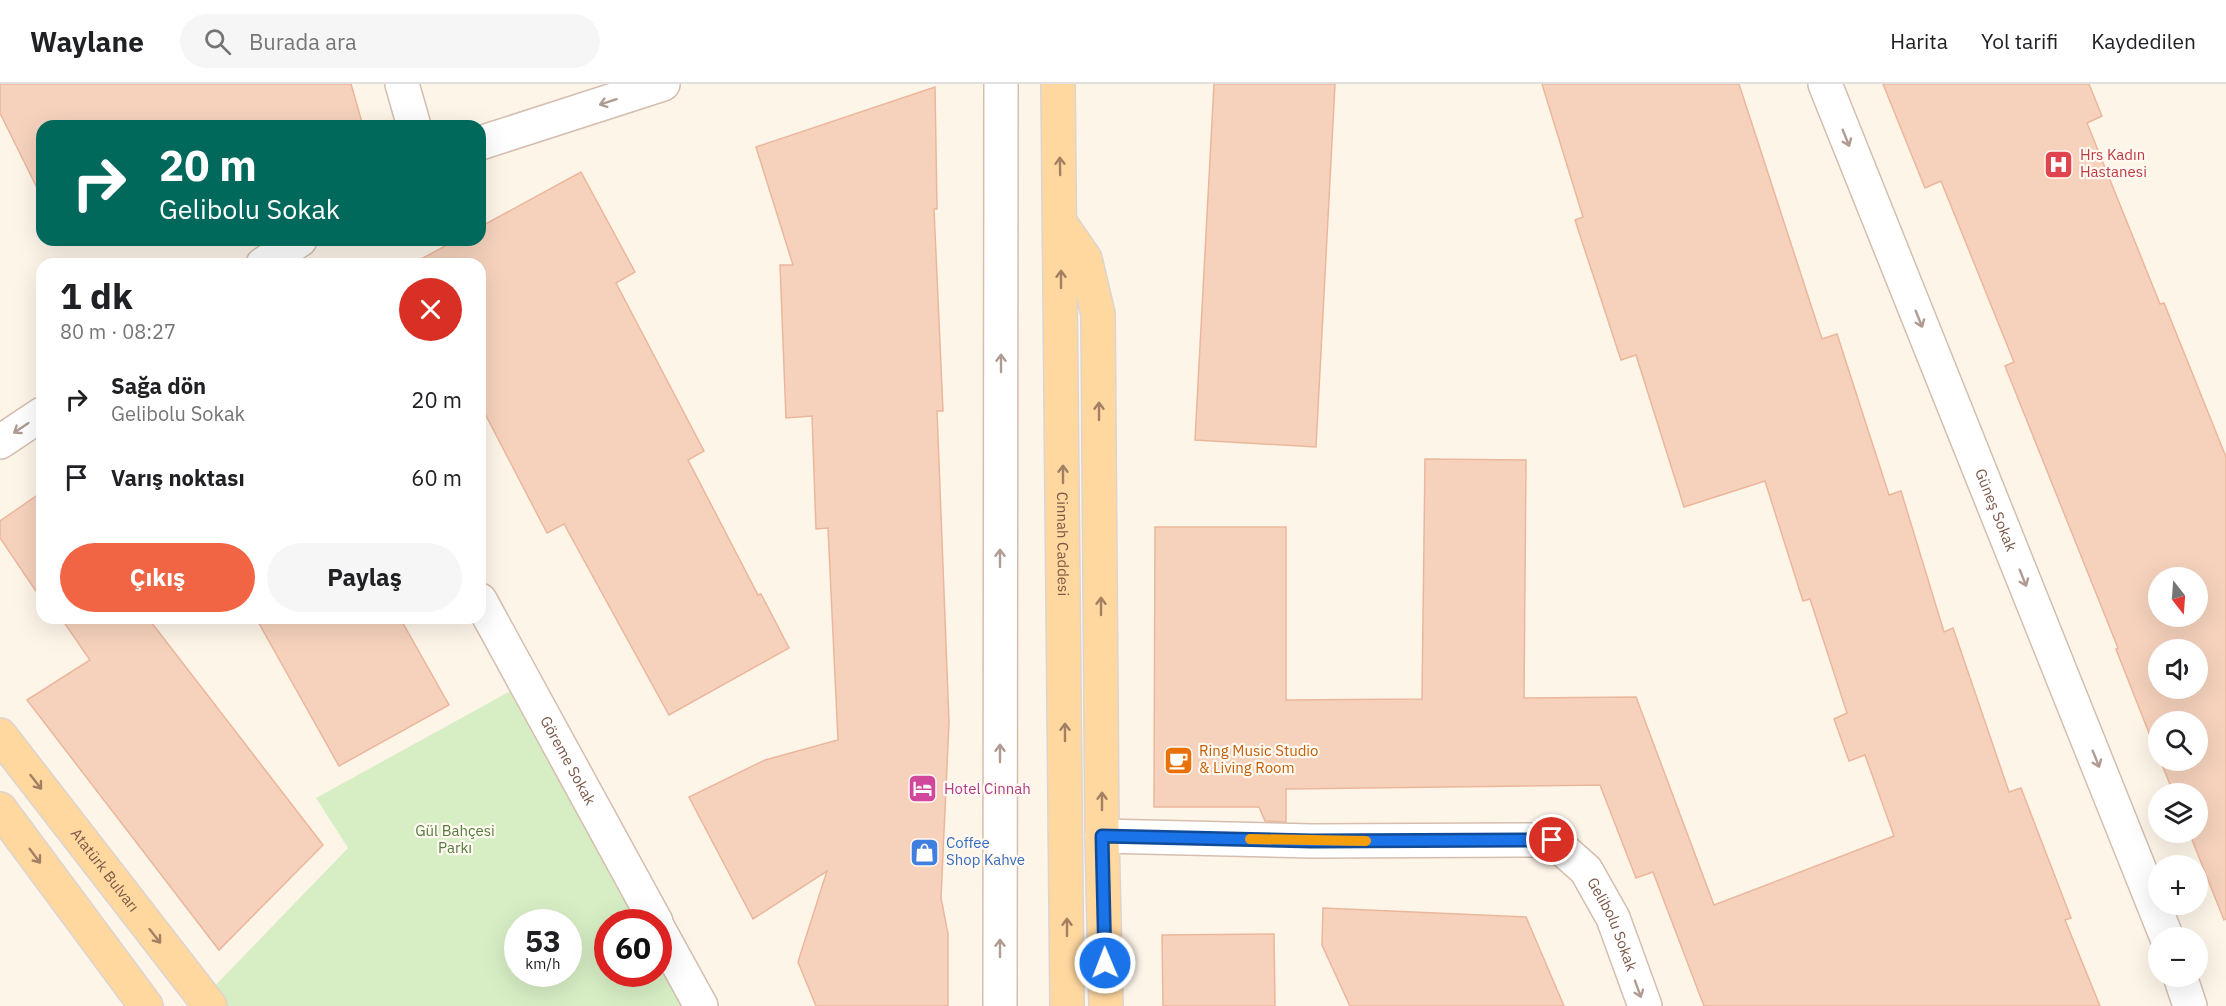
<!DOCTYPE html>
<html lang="tr">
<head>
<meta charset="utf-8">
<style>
  body { margin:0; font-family:"IBM Plex Sans",sans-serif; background:#f6f6f6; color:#202124; height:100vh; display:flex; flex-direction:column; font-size:22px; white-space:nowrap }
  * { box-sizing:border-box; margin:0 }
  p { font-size:20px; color:#757577 }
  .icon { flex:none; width:33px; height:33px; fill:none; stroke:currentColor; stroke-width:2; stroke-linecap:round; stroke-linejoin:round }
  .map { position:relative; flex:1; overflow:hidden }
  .side { position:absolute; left:36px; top:174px; width:450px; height:366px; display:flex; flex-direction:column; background:#fff; border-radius:18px; box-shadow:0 6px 24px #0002 }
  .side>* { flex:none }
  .banner { position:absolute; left:36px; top:36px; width:450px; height:126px; border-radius:18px; box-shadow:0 6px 24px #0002; background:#00695c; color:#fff; overflow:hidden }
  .needle { width:39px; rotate:163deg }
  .tools { position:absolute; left:2148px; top:483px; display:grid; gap:12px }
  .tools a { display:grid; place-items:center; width:60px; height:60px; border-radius:50%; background:#fff; box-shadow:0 6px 24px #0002; font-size:30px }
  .speed { position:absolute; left:504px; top:825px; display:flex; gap:12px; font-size:30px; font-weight:700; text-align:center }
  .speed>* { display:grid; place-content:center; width:78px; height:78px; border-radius:50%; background:#fff; box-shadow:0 6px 24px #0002; line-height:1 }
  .speed small { font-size:15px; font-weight:400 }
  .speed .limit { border:9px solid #d22; background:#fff; color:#111 }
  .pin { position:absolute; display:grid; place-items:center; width:51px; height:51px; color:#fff; margin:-26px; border:3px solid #fff; border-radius:50%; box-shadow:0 2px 6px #0007 }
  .me { position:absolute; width:66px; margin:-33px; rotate:359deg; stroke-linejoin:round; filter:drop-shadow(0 0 4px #0008) }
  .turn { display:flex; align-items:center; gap:21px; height:126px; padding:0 24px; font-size:27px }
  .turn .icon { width:78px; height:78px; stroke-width:2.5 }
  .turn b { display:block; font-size:42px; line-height:51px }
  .round { display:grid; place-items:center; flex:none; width:63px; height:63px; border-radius:32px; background:#f6f6f6 }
  .head { display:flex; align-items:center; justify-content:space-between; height:102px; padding:0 24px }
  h1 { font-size:36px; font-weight:800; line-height:45px }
  .action { display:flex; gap:12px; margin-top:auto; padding:12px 24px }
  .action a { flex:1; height:69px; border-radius:36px; background:#f26544; color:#fff; font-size:24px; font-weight:800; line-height:69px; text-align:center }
  .action a+a { background:#f6f6f6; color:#202124 }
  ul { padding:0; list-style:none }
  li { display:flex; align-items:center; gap:18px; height:78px; padding:0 24px }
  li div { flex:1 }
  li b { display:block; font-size:22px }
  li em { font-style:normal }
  header { display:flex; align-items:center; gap:36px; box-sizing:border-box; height:84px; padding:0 30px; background:#fff; border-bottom:2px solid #e0e0e0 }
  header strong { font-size:28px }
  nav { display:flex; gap:33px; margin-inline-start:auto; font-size:21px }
  .search { width:420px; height:54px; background:#f6f6f6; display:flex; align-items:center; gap:15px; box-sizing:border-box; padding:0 21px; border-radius:33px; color:#757577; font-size:22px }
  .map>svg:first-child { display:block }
  .green { fill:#d7eec5; fill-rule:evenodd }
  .building { fill:#f6d2bd; stroke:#ebb79c; stroke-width:1.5; fill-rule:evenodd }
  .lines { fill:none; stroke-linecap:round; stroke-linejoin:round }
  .minor-casing { stroke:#d5beaf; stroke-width:36 }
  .primary-casing { stroke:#ddd4d0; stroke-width:36 }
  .minor { stroke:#fff; stroke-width:33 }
  .primary { stroke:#ffd89f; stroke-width:33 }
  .oneway { stroke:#b09b92 }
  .oneway2 { stroke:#a37f63 }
  .route-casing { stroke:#114b97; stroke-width:15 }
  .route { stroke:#1a73e8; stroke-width:10 }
  .slow { stroke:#f59e0b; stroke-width:10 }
  .labels { text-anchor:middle; stroke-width:4.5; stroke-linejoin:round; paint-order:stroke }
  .health-label { font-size:15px; fill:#be3a42; stroke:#fff9f1; text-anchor:start }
  .street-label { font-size:15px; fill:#7c5949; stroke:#fff9f1 }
  .food-label { font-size:15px; fill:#c56008; stroke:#fff9f1; text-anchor:start }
  .hotel-label { font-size:15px; fill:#b23c85; stroke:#fff9f1; text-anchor:start }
  .park-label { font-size:15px; fill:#527c3c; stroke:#fff9f1 }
  .shop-label { font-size:15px; fill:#366cbe; stroke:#fff9f1; text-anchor:start }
</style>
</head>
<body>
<header>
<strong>Waylane</strong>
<div class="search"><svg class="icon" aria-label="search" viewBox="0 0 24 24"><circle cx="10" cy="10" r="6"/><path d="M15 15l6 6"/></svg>Burada ara</div>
<nav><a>Harita</a><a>Yol tarifi</a><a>Kaydedilen</a></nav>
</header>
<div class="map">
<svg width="2226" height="922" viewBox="0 0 2226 922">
  <rect width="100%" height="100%" fill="#fef5e9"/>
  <path class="green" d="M525,599L656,838H608V890H658L659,844L701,922H210L203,914L348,764L316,714ZM518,838H568V890H518Z"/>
  <g class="building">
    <path d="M0,0H351L363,42H42V114L0,29Z"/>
    <path d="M1214,0H1335L1316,363L1195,356Z"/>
    <path d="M1542,0H1739L1822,255L1837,250L1889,411L1901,407L1944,548L1953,544L2009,708L2021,704L2071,834L2065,836L2100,922H1704L1653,788L1636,794L1600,701L1286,705V738L1265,737L1259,723H1154L1155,443H1286V616L1422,615L1425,375L1526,376L1524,614L1636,613L1714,821L1894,752L1865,671L1849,677L1834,635L1847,629L1810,515L1803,517L1765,397L1684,423L1636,271L1621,276L1575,136L1583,133Z"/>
    <path d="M1883,0H2089L2102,32L2087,39L2160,220L2164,219L2226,373V835L2224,836L2189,748H2198V710H2174L2160,676H2198V638H2158V672L2116,565L2118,564L2005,282L2014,278L1941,97L1925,104ZM2158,494H2198V532H2158ZM2158,566H2198V604H2158Z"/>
    <path d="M935,3L937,125H934L943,327H937L949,638L941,814L948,850V922H816L798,878L827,787L753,835L689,713L765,676L838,656L828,444L816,445L812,332L786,334L780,181H793L756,63Z"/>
    <path d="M581,88L635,188L616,199L704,367L688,376L758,511L761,510L789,564L669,631L564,440L547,449L480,320V180H412L456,156H480V143Z"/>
    <path d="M42,408V516L0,454V437Z"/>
    <path d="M61,534H148L323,761L219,866L27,616L90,576Z"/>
    <path d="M256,534H400L449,621L339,682Z"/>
    <path d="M1323,824L1526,833L1564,922H1350L1322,861Z"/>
    <path d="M1274,850L1275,922H1163L1162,851Z"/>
  </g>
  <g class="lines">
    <defs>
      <g id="minor">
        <path d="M402,0L414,42"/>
        <path id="s1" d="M1825,0L2167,854"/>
        <path d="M480,59L663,0"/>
        <path d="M263,180L300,156"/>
        <path d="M0,358L42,330"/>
        <path id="s2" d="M480,516L656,838"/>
        <path id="s3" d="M1102,752L1312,757L1552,756L1586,786L1613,834L1645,922"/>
        <path d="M658,844L701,922"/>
        <path d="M2180,892L2190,922"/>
        <path d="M1000,922L1001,0"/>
      </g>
      <g id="primary">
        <path id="s4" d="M1058,0L1067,922"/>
        <path d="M1061,140L1085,175L1098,230L1102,752L1106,922"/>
        <path id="s5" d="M0,651L210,922"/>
        <path d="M0,725L146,922"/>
      </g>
    </defs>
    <use href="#minor" class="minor-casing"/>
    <use href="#primary" class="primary-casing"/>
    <use href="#minor" class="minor"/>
    <use href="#primary" class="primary"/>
  </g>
  <defs><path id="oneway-shaft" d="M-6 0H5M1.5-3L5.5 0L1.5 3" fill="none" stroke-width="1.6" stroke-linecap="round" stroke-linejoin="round" transform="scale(1.5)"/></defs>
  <g class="oneway">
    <use href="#oneway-shaft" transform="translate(608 18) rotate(162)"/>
    <use href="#oneway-shaft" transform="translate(1846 54) rotate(68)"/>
    <use href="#oneway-shaft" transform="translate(1919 235) rotate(68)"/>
    <use href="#oneway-shaft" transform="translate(1001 279) rotate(-90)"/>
    <use href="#oneway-shaft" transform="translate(21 344) rotate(146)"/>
    <use href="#oneway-shaft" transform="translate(1000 474) rotate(-90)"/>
    <use href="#oneway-shaft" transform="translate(2023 494) rotate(68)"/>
    <use href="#oneway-shaft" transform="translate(1000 669) rotate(-90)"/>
    <use href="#oneway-shaft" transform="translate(2096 675) rotate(68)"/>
    <use href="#oneway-shaft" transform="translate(1000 864) rotate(-90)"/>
    <use href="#oneway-shaft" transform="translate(1638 905) rotate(70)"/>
  </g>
  <g class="oneway2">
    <use href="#oneway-shaft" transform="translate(1060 82) rotate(-91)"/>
    <use href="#oneway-shaft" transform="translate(1061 195) rotate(-90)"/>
    <use href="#oneway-shaft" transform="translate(1099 327) rotate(-90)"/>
    <use href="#oneway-shaft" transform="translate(1063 390) rotate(-90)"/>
    <use href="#oneway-shaft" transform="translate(1101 522) rotate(-90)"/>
    <use href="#oneway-shaft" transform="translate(1065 648) rotate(-90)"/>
    <use href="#oneway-shaft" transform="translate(36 698) rotate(52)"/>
    <use href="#oneway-shaft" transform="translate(1102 717) rotate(-90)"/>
    <use href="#oneway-shaft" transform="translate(35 772) rotate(53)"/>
    <use href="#oneway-shaft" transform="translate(1067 843) rotate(-90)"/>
    <use href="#oneway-shaft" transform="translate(155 852) rotate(52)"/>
  </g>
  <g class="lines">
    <defs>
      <path id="route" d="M1105,879L1102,752L1312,757L1552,756"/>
    </defs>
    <use href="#route" class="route-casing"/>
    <use href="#route" class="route"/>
    <path class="slow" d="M1250,755L1366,757"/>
  </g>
  <defs>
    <symbol id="hospital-square" viewBox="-11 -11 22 22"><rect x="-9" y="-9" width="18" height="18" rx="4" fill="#e0444e" stroke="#fff9f1"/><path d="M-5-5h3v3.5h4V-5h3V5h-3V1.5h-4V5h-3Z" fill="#fff"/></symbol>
    <symbol id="cafe-square" viewBox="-11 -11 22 22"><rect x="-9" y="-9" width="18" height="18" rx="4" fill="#e8710a" stroke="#fff9f1"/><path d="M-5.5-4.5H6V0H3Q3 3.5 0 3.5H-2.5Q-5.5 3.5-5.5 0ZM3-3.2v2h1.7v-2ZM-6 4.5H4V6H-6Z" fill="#fff"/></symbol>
    <symbol id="hotel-square" viewBox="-11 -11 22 22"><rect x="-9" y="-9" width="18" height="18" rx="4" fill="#d1479c" stroke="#fff9f1"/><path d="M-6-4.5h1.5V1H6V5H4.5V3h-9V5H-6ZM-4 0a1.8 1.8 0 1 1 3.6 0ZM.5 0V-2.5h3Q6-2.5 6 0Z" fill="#fff"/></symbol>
    <symbol id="shop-square" viewBox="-11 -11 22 22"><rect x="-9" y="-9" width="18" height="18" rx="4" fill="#3f7fe0" stroke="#fff9f1"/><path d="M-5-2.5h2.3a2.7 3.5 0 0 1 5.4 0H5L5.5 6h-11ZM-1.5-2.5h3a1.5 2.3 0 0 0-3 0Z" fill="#fff"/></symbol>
  </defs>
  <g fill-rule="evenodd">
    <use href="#hospital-square" x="2042" y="64" width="33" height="33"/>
    <use href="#cafe-square" x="1162" y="660" width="33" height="33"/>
    <use href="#hotel-square" x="906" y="688" width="33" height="33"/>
    <use href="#shop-square" x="908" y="752" width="33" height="33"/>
  </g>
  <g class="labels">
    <g class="health-label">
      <text x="2080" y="76">Hrs Kadın<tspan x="2080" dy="17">Hastanesi</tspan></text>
    </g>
    <g class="street-label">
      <text dy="5" stroke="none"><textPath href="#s1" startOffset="459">Güneş Sokak</textPath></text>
      <text dy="5" stroke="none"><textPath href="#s4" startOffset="460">Cinnah Caddesi</textPath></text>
      <text dy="5" stroke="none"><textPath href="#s2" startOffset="183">Göreme Sokak</textPath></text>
      <text dy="5" stroke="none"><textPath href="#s5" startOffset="171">Atatürk Bulvarı</textPath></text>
      <text dy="5" stroke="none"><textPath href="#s3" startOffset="556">Gelibolu Sokak</textPath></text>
    </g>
    <g class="food-label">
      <text x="1199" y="672">Ring Music Studio<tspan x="1199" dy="17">&amp; Living Room</tspan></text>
    </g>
    <g class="hotel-label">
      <text x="944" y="710">Hotel Cinnah</text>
    </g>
    <g class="park-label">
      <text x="455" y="752">Gül Bahçesi<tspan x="455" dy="17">Parkı</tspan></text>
    </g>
    <g class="shop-label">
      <text x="946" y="764">Coffee<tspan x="946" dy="17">Shop Kahve</tspan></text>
    </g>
  </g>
</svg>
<div class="tools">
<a><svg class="needle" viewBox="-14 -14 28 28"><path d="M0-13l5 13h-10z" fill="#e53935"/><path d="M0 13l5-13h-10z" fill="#757577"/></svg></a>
<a><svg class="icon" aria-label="sound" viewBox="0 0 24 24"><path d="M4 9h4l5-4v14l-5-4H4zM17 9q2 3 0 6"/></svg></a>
<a><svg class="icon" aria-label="search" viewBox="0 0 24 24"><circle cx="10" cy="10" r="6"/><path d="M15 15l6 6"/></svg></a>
<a><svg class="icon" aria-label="layers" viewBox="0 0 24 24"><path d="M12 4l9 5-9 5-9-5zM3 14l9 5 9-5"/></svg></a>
<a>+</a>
<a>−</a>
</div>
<div class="speed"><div>53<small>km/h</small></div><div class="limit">60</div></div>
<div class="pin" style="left:1552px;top:756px;background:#d93025"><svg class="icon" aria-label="arrive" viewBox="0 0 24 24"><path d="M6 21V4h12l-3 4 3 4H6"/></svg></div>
<svg class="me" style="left:1105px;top:879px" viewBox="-20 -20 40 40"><circle r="17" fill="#1a73e8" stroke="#fff" stroke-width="3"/><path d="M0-11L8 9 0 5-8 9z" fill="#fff"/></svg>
<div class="banner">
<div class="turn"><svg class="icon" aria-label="right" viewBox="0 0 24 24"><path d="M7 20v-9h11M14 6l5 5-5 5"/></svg><div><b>20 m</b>Gelibolu Sokak</div></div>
</div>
<section class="side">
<div class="head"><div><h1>1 dk</h1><p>80 m · 08:27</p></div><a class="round" style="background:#d93025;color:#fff"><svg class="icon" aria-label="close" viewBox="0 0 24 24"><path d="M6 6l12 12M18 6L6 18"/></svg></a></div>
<ul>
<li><svg class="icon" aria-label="right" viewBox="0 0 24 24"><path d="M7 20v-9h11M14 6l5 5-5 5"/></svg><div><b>Sağa dön</b><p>Gelibolu Sokak</p></div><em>20 m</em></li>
<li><svg class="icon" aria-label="arrive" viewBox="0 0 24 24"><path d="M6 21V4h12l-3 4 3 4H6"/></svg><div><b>Varış noktası</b></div><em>60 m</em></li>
</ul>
<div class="action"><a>Çıkış</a><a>Paylaş</a></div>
</section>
</div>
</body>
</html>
